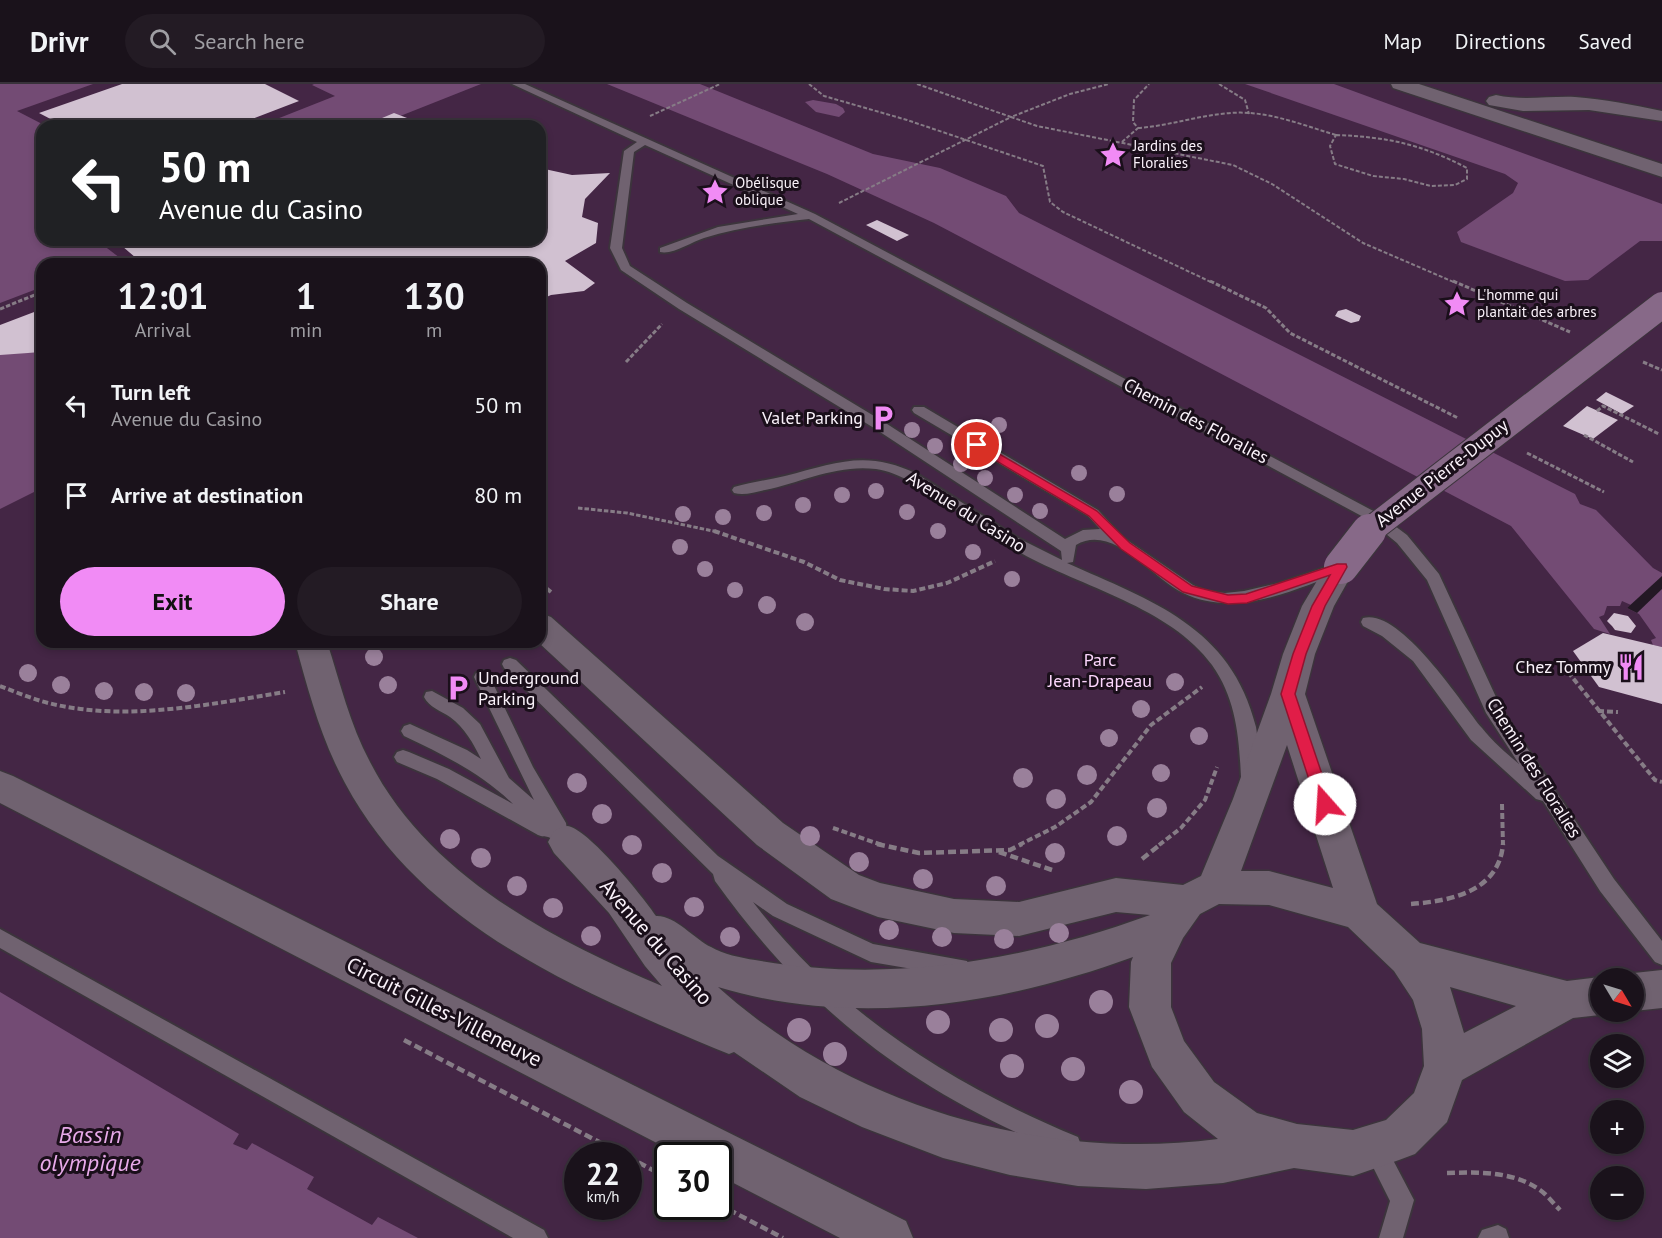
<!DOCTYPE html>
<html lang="en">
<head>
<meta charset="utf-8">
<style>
  body { margin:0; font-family:"PT Sans",sans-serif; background:#231b24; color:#f1f3f6; height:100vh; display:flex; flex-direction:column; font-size:22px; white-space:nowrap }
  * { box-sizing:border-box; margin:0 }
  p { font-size:20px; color:#9f9ea3 }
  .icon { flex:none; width:33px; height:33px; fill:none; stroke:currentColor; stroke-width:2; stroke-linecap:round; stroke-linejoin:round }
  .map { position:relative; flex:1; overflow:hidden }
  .side { position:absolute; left:36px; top:174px; width:510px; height:390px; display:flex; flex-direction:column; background:#1a121b; border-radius:18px; box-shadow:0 3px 9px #0003,0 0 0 2px #38323a }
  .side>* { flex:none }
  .banner { position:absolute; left:36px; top:36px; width:510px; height:126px; border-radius:18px; box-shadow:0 3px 9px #0003,0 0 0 2px #38323a; background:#202124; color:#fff; overflow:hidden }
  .needle { width:39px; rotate:128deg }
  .fabs { position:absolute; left:1590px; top:884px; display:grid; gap:12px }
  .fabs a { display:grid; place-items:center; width:54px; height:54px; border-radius:50%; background:#1a121b; box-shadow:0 3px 9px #0003,0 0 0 2px #38323a; font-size:30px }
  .speed { position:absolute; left:564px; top:1058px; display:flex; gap:12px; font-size:30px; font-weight:700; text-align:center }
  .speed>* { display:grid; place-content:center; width:78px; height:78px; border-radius:50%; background:#1a121b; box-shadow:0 3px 9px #0003,0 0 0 2px #38323a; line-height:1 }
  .speed small { font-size:15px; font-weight:400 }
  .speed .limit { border:3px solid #111; border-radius:9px; background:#fff; color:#111 }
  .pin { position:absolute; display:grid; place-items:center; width:51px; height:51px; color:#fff; margin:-26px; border:3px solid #fff; border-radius:50%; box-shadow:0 2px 6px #0007 }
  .me { position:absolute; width:66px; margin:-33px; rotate:341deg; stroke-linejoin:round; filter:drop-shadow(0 0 4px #0008) }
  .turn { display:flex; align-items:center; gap:21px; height:126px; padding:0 24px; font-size:27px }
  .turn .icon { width:78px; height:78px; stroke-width:2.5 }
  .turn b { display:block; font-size:42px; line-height:51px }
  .eta { display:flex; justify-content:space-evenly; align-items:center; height:102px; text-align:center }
  .eta b { font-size:36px; font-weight:800; line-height:42px }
  .button { display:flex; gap:12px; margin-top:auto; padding:12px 24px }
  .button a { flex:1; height:69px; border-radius:36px; background:#f18bf5; color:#111; font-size:24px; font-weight:800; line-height:69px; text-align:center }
  .button a+a { background:#231b24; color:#f1f3f6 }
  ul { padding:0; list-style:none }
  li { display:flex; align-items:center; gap:18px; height:90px; padding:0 24px }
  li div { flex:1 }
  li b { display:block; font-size:22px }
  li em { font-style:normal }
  header { display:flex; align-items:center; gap:36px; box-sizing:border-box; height:84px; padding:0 30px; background:#1a121b; border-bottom:2px solid #38323a }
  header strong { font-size:28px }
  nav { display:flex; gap:33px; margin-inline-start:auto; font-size:21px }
  .search { width:420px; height:54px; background:#231b24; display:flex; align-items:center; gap:15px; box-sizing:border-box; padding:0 21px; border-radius:33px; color:#9f9ea3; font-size:22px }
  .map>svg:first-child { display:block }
  .green { fill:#442645; fill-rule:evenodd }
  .water { fill:#734b74 }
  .pier { fill:#231824 }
  .building { fill:#d1c1d1 }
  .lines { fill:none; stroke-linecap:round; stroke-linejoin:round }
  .lane-casing { stroke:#3c343c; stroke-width:4 }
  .street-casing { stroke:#3c343c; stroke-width:3 }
  .path-far3 { stroke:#867c86; stroke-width:2; stroke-dasharray:4 2; stroke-linecap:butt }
  .path-far2 { stroke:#867c86; stroke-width:3; stroke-dasharray:4.5 2; stroke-linecap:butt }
  .path-far1 { stroke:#867c86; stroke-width:4; stroke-dasharray:6 3; stroke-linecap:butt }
  .path { stroke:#867c86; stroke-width:4.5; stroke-dasharray:8 4; stroke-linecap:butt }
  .lane { fill:#706270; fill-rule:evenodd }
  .street { fill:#706270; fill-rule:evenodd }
  .secondary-bridge-far1-casing { stroke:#3c343c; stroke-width:28; stroke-linecap:butt }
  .secondary-bridge-casing { stroke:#3c343c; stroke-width:37; stroke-linecap:butt }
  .secondary-bridge-far1 { stroke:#876988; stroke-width:26 }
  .secondary-bridge { stroke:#876988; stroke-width:34 }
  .tree { fill:#9a809b }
  .route { fill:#e11d48; stroke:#92132f; stroke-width:1.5 }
  .labels { text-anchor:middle; stroke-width:6; stroke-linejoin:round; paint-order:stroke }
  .far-poi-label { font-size:15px; fill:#faf2fa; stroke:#1a0f1a; text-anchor:start }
  .poi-label { font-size:18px; fill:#faf2fa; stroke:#1a0f1a; text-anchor:end }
  .street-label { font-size:18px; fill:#faf2fa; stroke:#1a0f1a }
  .park-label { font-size:18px; fill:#fcd6fd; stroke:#1a0f1a }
  .near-street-label { font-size:21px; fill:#faf2fa; stroke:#1a0f1a }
  .near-water-label { font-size:24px; font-style:italic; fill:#e8aaea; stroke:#1a0f1a }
</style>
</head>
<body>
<header>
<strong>Drivr</strong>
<div class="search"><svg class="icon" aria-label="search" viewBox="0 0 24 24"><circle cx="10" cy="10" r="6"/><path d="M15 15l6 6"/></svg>Search here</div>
<nav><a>Map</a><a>Directions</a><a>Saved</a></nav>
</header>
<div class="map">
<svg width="1662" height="1154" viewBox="0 0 1662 1154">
  <rect width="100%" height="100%" fill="#231824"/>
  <path class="green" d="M0,0H1662V1154H0ZM42,42H540V156H42ZM42,180H540V558H42ZM1600,894H1634V927H1600ZM1600,960H1634V993H1600ZM1600,1026H1634V1059H1600ZM578,1071H628V1122H578ZM668,1071H718V1122H668ZM1600,1092H1634V1125H1600Z"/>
  <g class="water">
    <path d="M0,0H93L17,27L46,42H42V156H113L103,161L120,174L104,180H42V203L0,219Z"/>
    <path d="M314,0H481L375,42H259L335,12L312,1Z"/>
    <path d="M607,0H700L873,70L940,84L1006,112L1019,129L1575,410L1580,420L1596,426L1653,484L1662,489V563L1653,561L1651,556L1656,554L1639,530L1627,524L1631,521L1622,517L1620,522H1607L1604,531L1599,533L1610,550L1594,545L1511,442L934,139L827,90Z"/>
    <path d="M1245,0H1334L1662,120V157H1640L1588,196L1565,197L1461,158L1457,148L1513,109L1518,99L1505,90Z"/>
    <path d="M813,16L836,20L843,24L845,28L839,33L816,28L805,18Z"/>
    <path d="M42,268V404L0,425V270Z"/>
    <path d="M0,908L239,1050L233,1060L247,1066L252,1059L314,1093L307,1105L372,1141L378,1133L418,1154H0Z"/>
  </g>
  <path class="pier" d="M1662,492V505L1637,529L1627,524Z"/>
  <g class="building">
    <path d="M122,0H265L299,17L242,39L248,42H64L39,29Z"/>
    <path d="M394,29L407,34L389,42H363Z"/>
    <path d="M540,84L572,91L610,89L585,115L582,133L598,139L596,159L565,177L595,199L584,207L551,211L540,216V180H143L115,156H540Z"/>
    <path d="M877,136L909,151L897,157L866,141Z"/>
    <path d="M42,225V268L0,271V241Z"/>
    <path d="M1346,225L1361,232L1359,237L1351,239L1335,232L1338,227Z"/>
    <path d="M1606,308L1634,322L1622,330L1596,316Z"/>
    <path d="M1587,322L1618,336L1593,355L1563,342Z"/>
    <path d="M1614,529L1628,532L1636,542L1631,549L1615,546L1612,542L1607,537Z"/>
    <path d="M1603,549L1662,563V620L1599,603L1573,567Z"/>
  </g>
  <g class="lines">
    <defs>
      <g id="lane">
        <path d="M512,0H525L815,130L1379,430L1407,451L1439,490L1502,626L1614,795L1662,857V881L1655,878L1600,807L1543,717L1536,715L1471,656L1413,577L1382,552L1363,542L1361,538L1363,534C1400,523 1462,620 1482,644C1492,657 1506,669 1519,680L1486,629L1427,496L1397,459L1369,436L809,135C774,139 738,143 704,154C691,158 673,171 660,168V164L718,143L798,130L645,61L634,68L622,164L630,182L687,219L884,338L1065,455L1083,446L1100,445L1088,432L914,329L912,326L914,323H924L1098,426L1124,454L1193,501L1207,507L1225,509L1244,507L1279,499L1341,478L1346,479L1349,483L1346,487C1295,505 1237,535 1183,509C1151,494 1114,439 1076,461L1073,478L1067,479C1151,517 1231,542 1256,643C1259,659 1258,676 1259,693L1256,698L1250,700L1244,698L1241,693C1239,652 1236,615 1212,581C1170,523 1081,503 1021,469C984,447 915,390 876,385C838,380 802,398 765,406C755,408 744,412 734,409L732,406L734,403C751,398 768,396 785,392C835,379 867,365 917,390L1018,454L1062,476L1061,467L874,344L679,225L621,186L610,164L624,67L637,58Z"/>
        <path d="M510,574L516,576L718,772L787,820L873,860L967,877L970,884L967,891L960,893L871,878L773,832L753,818C838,929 950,1000 1078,1053L1081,1061L1078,1069L1070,1072C916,1009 813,933 715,797L713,790L504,584L502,580L504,576Z"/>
        <path d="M482,587L488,589L533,683L566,739L567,746L576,758L574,764C559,769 559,756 548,753C545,752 542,753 538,751L437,695L397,678L394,673L397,668L403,666L409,668L449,685L513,720C481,689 444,671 404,652L401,647L404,642L410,640L467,666L481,675C473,659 465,644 450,633C441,627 429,623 424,613L426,608L432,607L463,624L480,640L509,694L534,716L474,593L476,589Z"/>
        <path d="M0,845L544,1146L548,1154H513L0,864Z"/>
        <path d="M1374,1052L1382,1055L1414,1116L1403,1154H1379L1390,1117L1363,1063L1366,1055Z"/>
        <path d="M1498,1141L1506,1145L1509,1154H1478L1482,1146Z"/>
      </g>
      <g id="street">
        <path d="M1391,0H1419L1662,80V93L1393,4Z"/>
        <path d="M1496,11C1522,17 1548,12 1575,13C1604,15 1633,21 1662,27V37L1589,26L1523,27L1489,21L1486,17L1489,13Z"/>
        <path d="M1341,472L1352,475L1356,483L1334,522L1315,570L1305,610L1377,820L1420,859L1567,897L1600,893L1603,894H1600V927H1611L1600,931L1573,934L1462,996L1447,1038L1415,1070L1399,1076L1353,1092L1294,1084L1223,1099L1146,1105L1078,1102L1010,1091L943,1074L862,1043L800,1013L734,968L729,970L714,964C573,904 421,841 345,699C321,655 308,606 295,558H327C340,598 350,641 370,678C428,791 551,855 662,902L645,882L609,829L554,769L548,758L554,747C557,746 563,742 567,742C587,743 645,815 656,832C675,831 694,855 711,863C723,870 741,874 755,876C888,900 1023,877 1150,831L1116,828L1019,852L954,849L878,833L831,815L757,761L538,558H540V529L551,533L783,739L859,791L880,799L954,815L1019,818L1116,794L1183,801L1201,792L1233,715L1271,610L1283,570L1302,522L1330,475ZM1287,661L1333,804L1269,787H1241ZM1219,820L1269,821L1348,843L1394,887L1413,916L1422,945L1424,982L1414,1009L1386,1036L1353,1046L1297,1040L1257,1029L1214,998L1184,957L1171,923V879L1183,854L1200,830ZM1133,873L1131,878L1129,923L1152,983L1184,1028L1218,1055C1042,1078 850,1022 718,903C854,944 1002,921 1133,873ZM1450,903L1516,922L1464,949Z"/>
        <path d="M0,687L13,692L906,1137L913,1154H840L718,1091V1071H680L0,719Z"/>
        <path d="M1662,886V924L1634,927V894H1621L1634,889Z"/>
      </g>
    </defs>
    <use href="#lane" class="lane-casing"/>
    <use href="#street" class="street-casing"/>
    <g class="path-far3">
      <path d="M809,0L824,12L907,36L1043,82L1050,118L1063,128L1213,199"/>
      <path d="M917,0L1011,33L1070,10L1109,0"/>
      <path d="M1219,0L1245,16L1249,30"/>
      <path d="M650,32L720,0"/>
      <path d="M1138,44C1169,42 1199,31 1231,29C1267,26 1302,41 1336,51"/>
      <path d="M1336,51C1387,53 1421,60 1467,84V95L1455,101L1431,102L1404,95L1373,92L1335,80L1330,62Z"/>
      <path d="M1122,58L1138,44L1133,38L1134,16L1149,0"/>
      <path d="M839,119L1011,33L1037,42L1233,81L1272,100L1363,159L1456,199"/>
      <path d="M114,180L132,173"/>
    </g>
    <g class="path-far2">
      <path d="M1210,197L1266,224L1290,249L1458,334"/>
      <path d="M1453,197L1570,248"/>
      <path d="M0,225L42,208"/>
      <path d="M626,278L662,240"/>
      <path d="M1643,278L1662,286"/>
      <path d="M1597,327L1603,322L1659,350"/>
      <path d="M1584,351L1633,378"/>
      <path d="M1527,369L1604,408"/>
      <path d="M578,424L627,429L718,448"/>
    </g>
    <g class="path-far1">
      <path d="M714,447L804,478L840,496L884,505L913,507L947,499L995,477"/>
      <path d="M540,499L551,508"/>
      <path d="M1586,585L1568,588L1655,696L1662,698"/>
      <path d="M0,602C18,609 37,617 57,621C131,637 211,620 285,608"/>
      <path d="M1598,627L1618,628"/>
      <path d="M1502,720L1503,761"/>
      <path d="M833,744L882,761"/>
      <path d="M1019,761L1055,743L1091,718L1151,641L1202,603"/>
      <path d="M1159,761L1181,744L1205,716L1217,683"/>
    </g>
    <g class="path">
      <path d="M877,760L919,769L1010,766L1022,760"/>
      <path d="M999,768L1052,786"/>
      <path d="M1142,775L1161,760"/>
      <path d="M1411,820C1450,817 1499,808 1503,760"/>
      <path d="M404,956L624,1071"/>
      <path d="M628,1073L668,1094"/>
      <path d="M1447,1089C1479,1088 1513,1087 1540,1106C1547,1111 1553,1119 1560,1126"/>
      <path d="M718,1120L783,1154"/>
    </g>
    <use href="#lane" class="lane"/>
    <use href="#street" class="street"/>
    <defs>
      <path id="secondary-bridge-far1" d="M1368,448L1662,221"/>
      <path id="secondary-bridge" d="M1341,483L1369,447"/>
    </defs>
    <use href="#secondary-bridge-far1" class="secondary-bridge-far1-casing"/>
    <use href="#secondary-bridge" class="secondary-bridge-casing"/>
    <use href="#secondary-bridge-far1" class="secondary-bridge-far1"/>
    <use href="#secondary-bridge" class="secondary-bridge"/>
  </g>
  <g class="tree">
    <circle cx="999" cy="341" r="8"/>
    <circle cx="912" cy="346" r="8"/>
    <circle cx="935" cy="362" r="8"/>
    <circle cx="961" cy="380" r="8"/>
    <circle cx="1079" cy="389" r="8"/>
    <circle cx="985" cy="394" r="8"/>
    <circle cx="876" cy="407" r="8"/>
    <circle cx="1117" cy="410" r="8"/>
    <circle cx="842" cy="411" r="8"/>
    <circle cx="1015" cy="411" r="8"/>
    <circle cx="803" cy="421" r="8"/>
    <circle cx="1040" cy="427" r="8"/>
    <circle cx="907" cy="428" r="8"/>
    <circle cx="764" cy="429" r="8"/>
    <circle cx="683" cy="430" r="8"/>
    <circle cx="723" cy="433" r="8"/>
    <circle cx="938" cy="447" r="8"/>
    <circle cx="680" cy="463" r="8"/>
    <circle cx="973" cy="468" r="8"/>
    <circle cx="705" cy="485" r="8"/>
    <circle cx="1012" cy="495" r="8"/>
    <circle cx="735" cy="506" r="8"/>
    <circle cx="767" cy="521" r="9"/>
    <circle cx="805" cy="538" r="9"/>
    <circle cx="374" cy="573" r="9"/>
    <circle cx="28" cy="589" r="9"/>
    <circle cx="1175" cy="598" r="9"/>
    <circle cx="61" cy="601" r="9"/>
    <circle cx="388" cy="601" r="9"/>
    <circle cx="104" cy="607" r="9"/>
    <circle cx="144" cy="608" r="9"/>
    <circle cx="186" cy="609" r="9"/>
    <circle cx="1141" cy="625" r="9"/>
    <circle cx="1199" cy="652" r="9"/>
    <circle cx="1109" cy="654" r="9"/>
    <circle cx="1161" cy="689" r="9"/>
    <circle cx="1087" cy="691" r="10"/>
    <circle cx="1023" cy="694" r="10"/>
    <circle cx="577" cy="699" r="10"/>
    <circle cx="1056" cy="715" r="10"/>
    <circle cx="1157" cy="724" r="10"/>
    <circle cx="602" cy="730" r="10"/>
    <circle cx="810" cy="752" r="10"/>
    <circle cx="1117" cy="752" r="10"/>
    <circle cx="450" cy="755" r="10"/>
    <circle cx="632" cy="761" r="10"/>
    <circle cx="1055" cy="769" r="10"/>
    <circle cx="481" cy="774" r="10"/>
    <circle cx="859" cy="778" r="10"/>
    <circle cx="662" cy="789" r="10"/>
    <circle cx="923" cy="795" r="10"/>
    <circle cx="517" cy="802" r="10"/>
    <circle cx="996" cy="802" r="10"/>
    <circle cx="694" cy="823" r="10"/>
    <circle cx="553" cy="824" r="10"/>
    <circle cx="889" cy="846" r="10"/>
    <circle cx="1059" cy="849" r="10"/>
    <circle cx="591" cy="852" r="10"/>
    <circle cx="730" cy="853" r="10"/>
    <circle cx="942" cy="853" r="10"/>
    <circle cx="1004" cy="855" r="10"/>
    <circle cx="1101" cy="918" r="12"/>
    <circle cx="938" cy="938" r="12"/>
    <circle cx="1047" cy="942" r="12"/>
    <circle cx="799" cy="946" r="12"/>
    <circle cx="1001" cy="946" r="12"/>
    <circle cx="835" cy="970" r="12"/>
    <circle cx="1012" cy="982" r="12"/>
    <circle cx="1073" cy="985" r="12"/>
    <circle cx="1131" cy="1008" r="12"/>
  </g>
  <path class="route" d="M977,357L1097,427L1130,459L1192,502L1228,511L1246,510L1337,480H1346L1347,483L1325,522L1306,570L1295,610L1332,720L1330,724L1325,726L1319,724L1317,720L1281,610L1293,570L1312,522L1330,491L1247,519L1228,520L1183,508L1121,465L1089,432L973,363L971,361Z"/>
  <defs>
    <symbol id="sight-bare" viewBox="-9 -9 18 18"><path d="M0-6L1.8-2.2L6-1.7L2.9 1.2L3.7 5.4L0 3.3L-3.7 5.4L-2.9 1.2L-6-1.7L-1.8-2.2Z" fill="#f18bf5" stroke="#1a0f1a" stroke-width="2.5" paint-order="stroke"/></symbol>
    <symbol id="parking-bare" viewBox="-9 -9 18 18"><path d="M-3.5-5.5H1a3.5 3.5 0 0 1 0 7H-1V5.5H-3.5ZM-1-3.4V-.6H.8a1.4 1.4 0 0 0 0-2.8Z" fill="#f18bf5" stroke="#1a0f1a" stroke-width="2.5" paint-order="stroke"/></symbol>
    <symbol id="restaurant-bare" viewBox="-9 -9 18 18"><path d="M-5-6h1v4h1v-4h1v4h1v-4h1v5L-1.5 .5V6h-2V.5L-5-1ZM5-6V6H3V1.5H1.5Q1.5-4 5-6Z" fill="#f18bf5" stroke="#1a0f1a" stroke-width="2.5" paint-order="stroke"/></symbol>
  </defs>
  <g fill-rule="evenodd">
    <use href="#sight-bare" x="1094" y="52" width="38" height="38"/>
    <use href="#sight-bare" x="696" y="89" width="38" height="38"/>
    <use href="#sight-bare" x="1438" y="201" width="38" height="38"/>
    <use href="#parking-bare" x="864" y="315" width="38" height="38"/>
    <use href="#restaurant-bare" x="1612" y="564" width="38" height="38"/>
    <use href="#parking-bare" x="439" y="585" width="38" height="38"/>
  </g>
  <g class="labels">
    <g class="far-poi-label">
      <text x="1133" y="67">Jardins des<tspan x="1133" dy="17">Floralies</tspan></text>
      <text x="735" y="104">Obélisque<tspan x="735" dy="17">oblique</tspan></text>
      <text x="1477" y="216">L'homme qui<tspan x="1477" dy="17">plantait des arbres</tspan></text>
    </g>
    <g class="poi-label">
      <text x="863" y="340">Valet Parking</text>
      <text x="1611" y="589">Chez Tommy</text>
      <text x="478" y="600" text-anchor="start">Underground<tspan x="478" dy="21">Parking</tspan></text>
    </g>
    <g class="street-label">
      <text transform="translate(1196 337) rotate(28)" y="6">Chemin des Floralies</text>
      <text transform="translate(1442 389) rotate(-38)" y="6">Avenue Pierre-Dupuy</text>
      <text transform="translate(966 428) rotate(32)" y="6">Avenue du Casino</text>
      <text transform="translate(1534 684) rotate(58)" y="6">Chemin des Floralies</text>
    </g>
    <g class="park-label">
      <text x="1100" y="582">Parc<tspan x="1100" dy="21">Jean-Drapeau</tspan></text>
    </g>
    <g class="near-street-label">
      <text transform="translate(656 858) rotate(49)" y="7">Avenue du Casino</text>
      <text transform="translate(444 928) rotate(27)" y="7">Circuit Gilles-Villeneuve</text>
    </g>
    <g class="near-water-label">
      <text x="90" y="1059">Bassin<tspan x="90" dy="28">olympique</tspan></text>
    </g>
  </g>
</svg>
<div class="fabs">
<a><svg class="needle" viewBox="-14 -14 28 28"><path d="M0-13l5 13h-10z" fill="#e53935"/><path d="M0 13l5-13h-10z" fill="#9f9ea3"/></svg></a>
<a><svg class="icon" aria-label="layers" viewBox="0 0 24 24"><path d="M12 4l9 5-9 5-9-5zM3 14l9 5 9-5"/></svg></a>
<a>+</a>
<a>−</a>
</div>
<div class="speed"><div>22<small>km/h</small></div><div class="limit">30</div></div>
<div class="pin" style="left:977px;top:361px;background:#d93025"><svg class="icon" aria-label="arrive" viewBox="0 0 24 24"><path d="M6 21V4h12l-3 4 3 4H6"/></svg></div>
<svg class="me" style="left:1325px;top:720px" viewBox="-20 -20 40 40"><circle r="19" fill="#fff"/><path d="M0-13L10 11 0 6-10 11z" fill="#e11d48"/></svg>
<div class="banner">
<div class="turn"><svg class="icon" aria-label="left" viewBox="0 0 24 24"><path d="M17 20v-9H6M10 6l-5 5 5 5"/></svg><div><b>50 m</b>Avenue du Casino</div></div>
</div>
<section class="side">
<div class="eta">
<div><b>12:01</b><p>Arrival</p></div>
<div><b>1</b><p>min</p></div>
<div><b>130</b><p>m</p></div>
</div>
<ul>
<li><svg class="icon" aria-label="left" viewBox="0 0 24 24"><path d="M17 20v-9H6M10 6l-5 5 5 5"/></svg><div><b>Turn left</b><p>Avenue du Casino</p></div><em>50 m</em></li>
<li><svg class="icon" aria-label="arrive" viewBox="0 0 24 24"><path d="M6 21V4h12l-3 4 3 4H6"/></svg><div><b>Arrive at destination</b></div><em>80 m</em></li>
</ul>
<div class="button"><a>Exit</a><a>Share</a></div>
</section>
</div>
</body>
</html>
